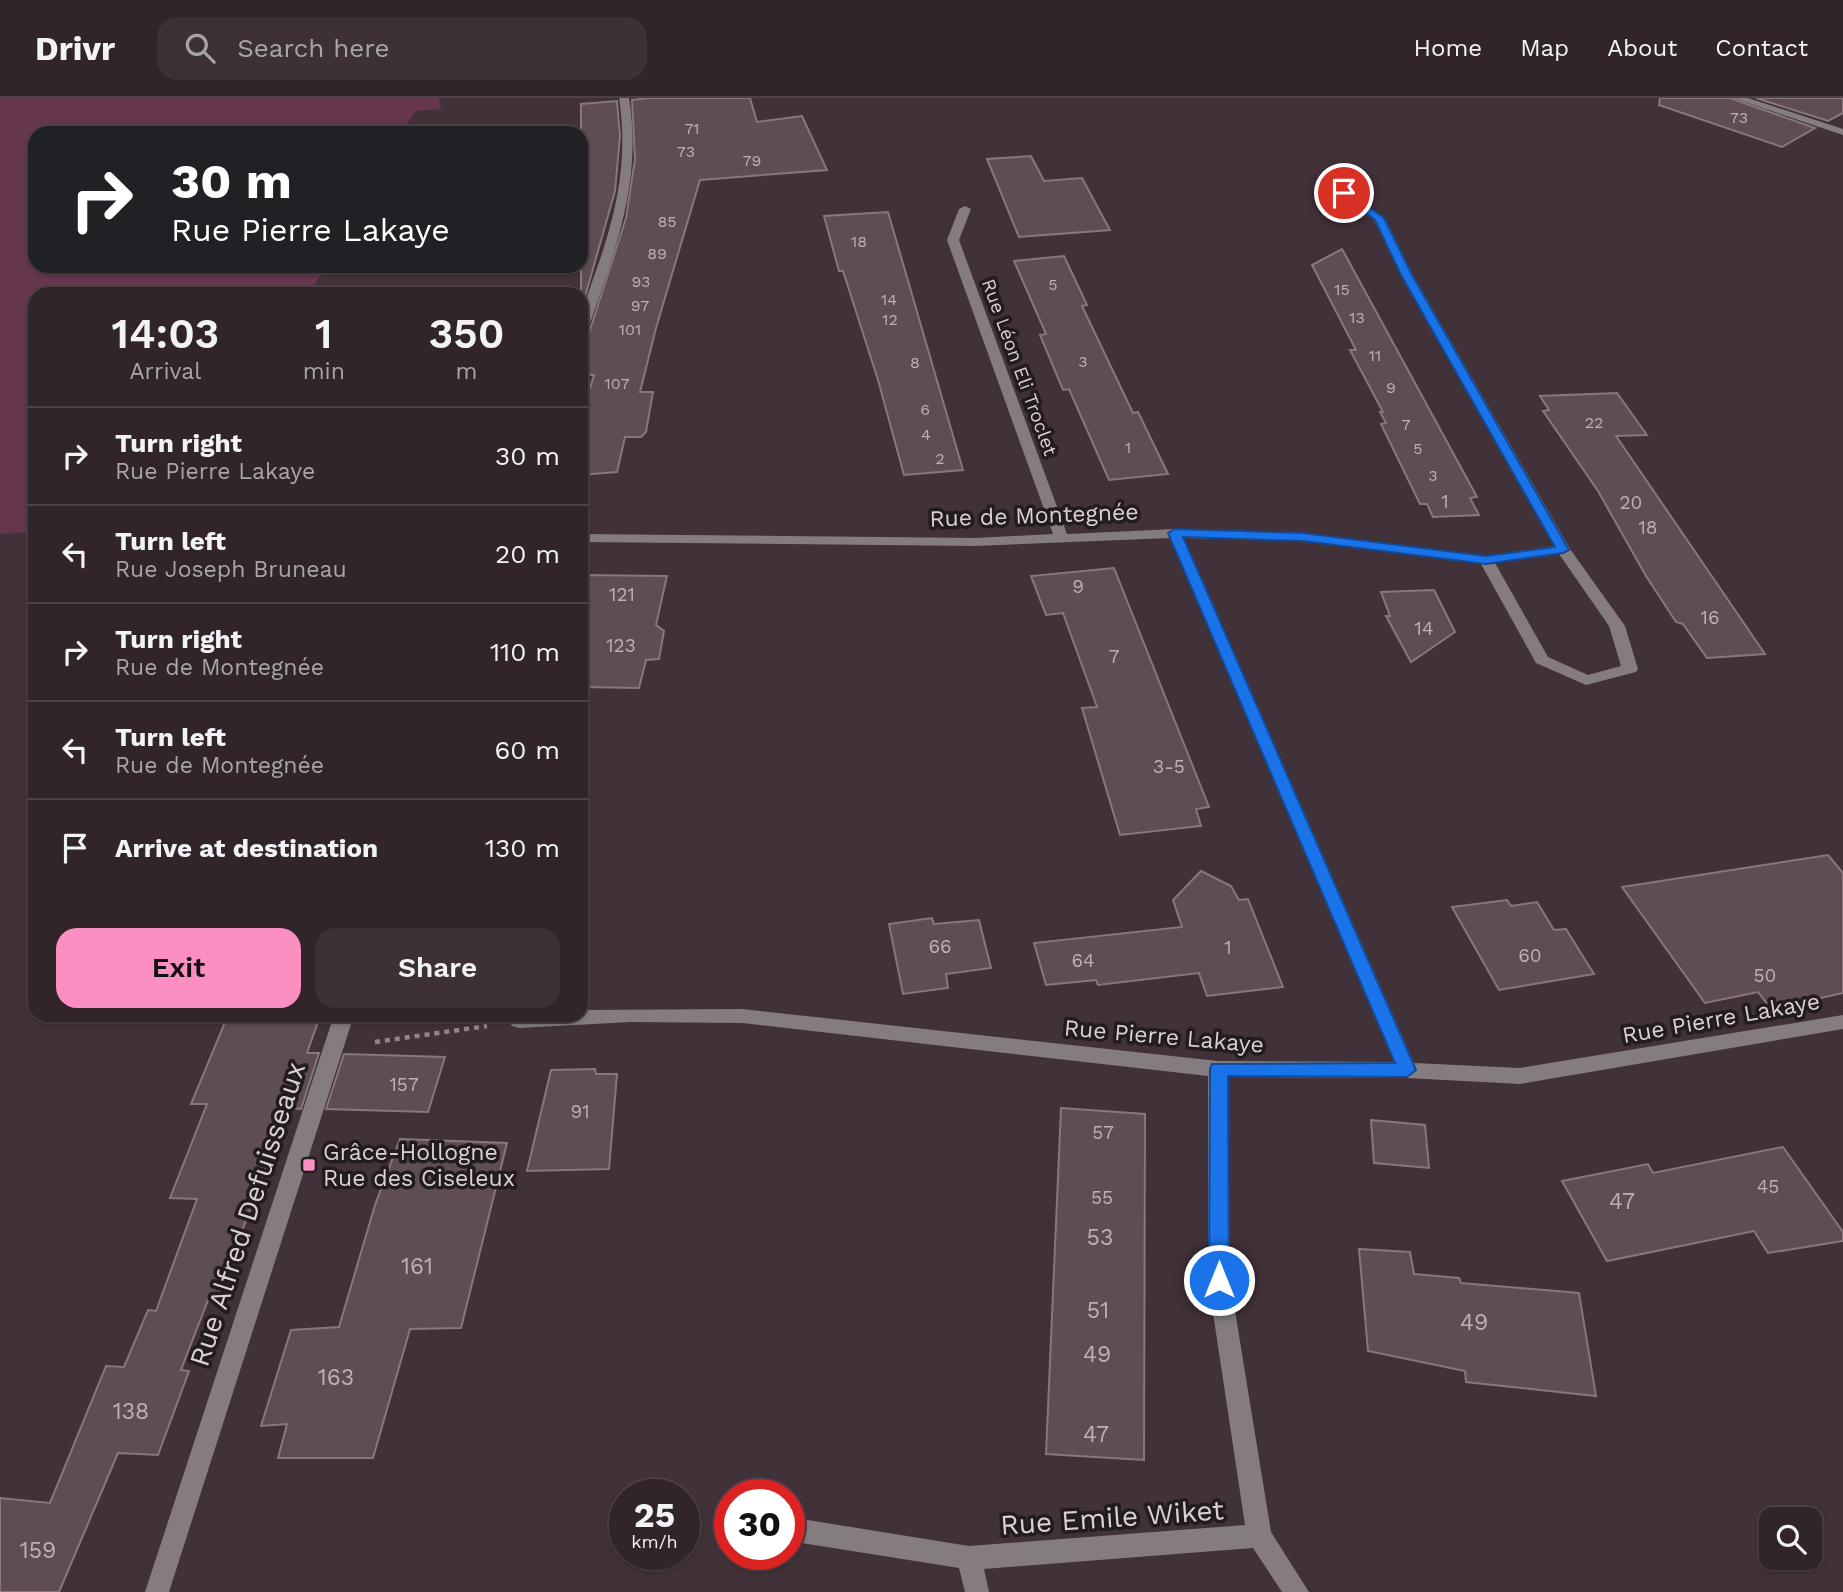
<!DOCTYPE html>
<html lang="en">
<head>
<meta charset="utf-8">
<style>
  body { margin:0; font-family:"Work Sans",sans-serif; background:#3d3136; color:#f1f3f6; height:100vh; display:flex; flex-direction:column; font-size:26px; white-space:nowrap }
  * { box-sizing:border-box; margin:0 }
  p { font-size:23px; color:#a8a5a8 }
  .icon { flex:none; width:38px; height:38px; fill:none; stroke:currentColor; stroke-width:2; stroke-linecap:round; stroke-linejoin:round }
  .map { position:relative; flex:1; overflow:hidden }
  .details { position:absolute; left:28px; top:189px; width:560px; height:735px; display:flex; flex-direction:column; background:#31252a; border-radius:21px; box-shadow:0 2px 5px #0004,0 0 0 2px #4c4247 }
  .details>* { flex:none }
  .top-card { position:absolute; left:28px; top:28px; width:560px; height:147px; border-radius:21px; box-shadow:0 2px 5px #0004,0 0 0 2px #4c4247; background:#202124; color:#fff; overflow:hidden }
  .fabs { position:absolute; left:1759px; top:1409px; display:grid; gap:14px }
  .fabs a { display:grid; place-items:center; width:63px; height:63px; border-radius:14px; background:#31252a; box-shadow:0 2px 5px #0004,0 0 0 2px #4c4247; font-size:35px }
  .speed { position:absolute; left:609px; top:1381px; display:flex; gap:14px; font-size:35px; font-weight:700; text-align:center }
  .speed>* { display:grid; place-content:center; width:91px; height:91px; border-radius:50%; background:#31252a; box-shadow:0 2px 5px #0004,0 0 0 2px #4c4247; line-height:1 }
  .speed small { font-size:18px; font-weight:400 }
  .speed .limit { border:10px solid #d22; background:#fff; color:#111 }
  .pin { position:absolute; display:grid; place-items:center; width:60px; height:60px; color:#fff; margin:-30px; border:4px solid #fff; border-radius:50%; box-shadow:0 2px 7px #0007 }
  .me { position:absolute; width:77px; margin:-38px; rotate:0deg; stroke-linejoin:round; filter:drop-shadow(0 0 5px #0008) }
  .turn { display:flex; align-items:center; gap:24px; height:147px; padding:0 28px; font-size:32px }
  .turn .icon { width:91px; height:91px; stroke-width:2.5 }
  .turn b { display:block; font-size:49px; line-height:60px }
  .eta { display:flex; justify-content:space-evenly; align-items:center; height:119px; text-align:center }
  .eta b { font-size:42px; font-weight:600; line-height:49px }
  .primary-button { display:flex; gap:14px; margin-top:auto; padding:14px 28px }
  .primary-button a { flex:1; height:80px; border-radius:21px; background:#fc8fc2; color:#111; font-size:28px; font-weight:600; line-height:80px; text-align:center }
  .primary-button a+a { background:#3d3136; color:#f1f3f6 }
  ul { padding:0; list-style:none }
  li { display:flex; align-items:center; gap:21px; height:98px; padding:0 28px; border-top:2px solid #4c4247 }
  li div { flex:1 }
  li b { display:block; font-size:26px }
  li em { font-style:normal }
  header { display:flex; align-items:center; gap:42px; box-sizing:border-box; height:98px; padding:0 35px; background:#31252a; border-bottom:2px solid #4c4247 }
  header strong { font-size:33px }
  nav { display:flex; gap:38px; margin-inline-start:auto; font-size:24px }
  .search { width:490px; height:63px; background:#3d3136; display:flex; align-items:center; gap:18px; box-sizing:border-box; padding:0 24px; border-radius:21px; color:#a8a5a8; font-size:26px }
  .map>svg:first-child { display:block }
  .green { fill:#66364c }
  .building { fill:#5e4d54; stroke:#89767e; stroke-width:2 }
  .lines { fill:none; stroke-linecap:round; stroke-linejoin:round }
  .path { stroke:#92858b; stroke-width:4.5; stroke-dasharray:5 5; stroke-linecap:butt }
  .minor { fill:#847c7f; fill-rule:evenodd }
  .route { fill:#1a73e8; stroke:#114b97; stroke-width:2 }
  .poi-dot { fill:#fc8fc2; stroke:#231c1f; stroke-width:2.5 }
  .labels { text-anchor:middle; stroke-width:7; stroke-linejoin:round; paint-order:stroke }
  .far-number-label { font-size:16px; fill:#bcb0b5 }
  .far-street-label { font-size:19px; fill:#dbd1d5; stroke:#231c1f }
  .number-label { font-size:19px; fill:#bcb0b5 }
  .street-label { font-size:23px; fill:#dbd1d5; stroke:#231c1f }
  .poi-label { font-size:23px; fill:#dbd1d5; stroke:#231c1f; text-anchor:start }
  .near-number-label { font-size:23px; fill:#bcb0b5 }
  .near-street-label { font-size:28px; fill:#dbd1d5; stroke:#231c1f }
</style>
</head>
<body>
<header>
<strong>Drivr</strong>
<div class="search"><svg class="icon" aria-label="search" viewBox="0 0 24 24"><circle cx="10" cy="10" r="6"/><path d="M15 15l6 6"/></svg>Search here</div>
<nav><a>Home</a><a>Map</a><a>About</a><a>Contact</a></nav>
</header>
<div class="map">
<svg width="1843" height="1494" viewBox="0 0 1843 1494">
  <rect width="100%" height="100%" fill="#413138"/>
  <path class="green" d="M0,0H439L441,11L415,13L402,35H35V168H326L309,196H35V434L0,436Z"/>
  <g class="building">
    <path d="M650,0H750L757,24L802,18L827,72L700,82L656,230L640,294H653L646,334L641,339H625L617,374L581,377V320L594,277H581V241L589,235L626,120L635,61L632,2Z"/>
    <path d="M1660,0H1730L1815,30L1782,49L1659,7Z"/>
    <path d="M1756,0H1843V15L1828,23Z"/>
    <path d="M617,3L620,38L615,93L581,213V6Z"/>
    <path d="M1031,58L1044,83L1082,80L1110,132L1019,139L987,61Z"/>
    <path d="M888,114L963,372L904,377L878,282L843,173H839L824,118Z"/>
    <path d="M1342,151L1477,399L1470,400L1479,417L1433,419L1427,406H1420L1381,326L1386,325L1380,314H1383L1350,252H1356L1312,167Z"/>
    <path d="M1064,158L1087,207L1082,208L1133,315L1138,314L1168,376L1109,382L1069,291L1063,292L1040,237L1046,236L1014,163Z"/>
    <path d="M1617,295L1647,337L1616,338L1765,556L1707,560L1683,526L1676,524L1646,478L1598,393L1543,313L1549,312L1540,298Z"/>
    <path d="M1114,470L1209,709L1196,711L1201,728L1120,737L1082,610L1097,609L1063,515L1046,517L1031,478Z"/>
    <path d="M581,477L667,478L656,527L664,533L659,561L646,562L639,590L581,589Z"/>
    <path d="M1434,492L1455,534L1411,564L1386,518H1390L1381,494Z"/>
    <path d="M1828,757L1843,775V895L1771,911L1758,894L1705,905L1622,789Z"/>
    <path d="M1201,773L1231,788L1239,802L1248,801L1283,889L1207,898L1199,875L1098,887L1096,882L1046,887L1034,845L1182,829L1173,802Z"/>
    <path d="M1507,802L1511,808L1537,804L1554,832L1566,831L1594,876L1499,892L1452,809Z"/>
    <path d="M932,820L934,826L979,822L991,870L946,876L948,890L903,896L889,826Z"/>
    <path d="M228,917H295L293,921H319L307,955H319L301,1011L288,1010L218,1197H210L181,1272L189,1273L158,1357L118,1355L59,1494H0V1400L50,1405L106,1268L124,1269L148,1212L156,1213L197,1101L170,1100L207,1006H191Z"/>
    <path d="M344,956L445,959L428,1014L326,1011Z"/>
    <path d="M595,971L596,976H617L609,1071L527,1073L551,972Z"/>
    <path d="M1061,1010L1145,1016L1144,1362L1046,1356Z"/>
    <path d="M1371,1022L1425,1027L1429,1070L1374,1065Z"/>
    <path d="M400,1041L507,1045L461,1230L410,1231L373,1360H278L287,1326L261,1328L291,1232L339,1229L375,1107Z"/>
    <path d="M1783,1049L1843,1134V1143L1768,1155L1754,1133L1607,1163L1562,1083L1648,1066L1653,1075Z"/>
    <path d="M1359,1151L1410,1154L1414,1176L1459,1180L1461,1185L1579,1195L1596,1298L1466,1284L1465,1273L1368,1253Z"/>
  </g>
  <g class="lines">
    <path class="path" d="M375,944L487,928"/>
    <g class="minor">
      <path d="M619,0H629C643,85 614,155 587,234L581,238C581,206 595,179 604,149C620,99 627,52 619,0Z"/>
      <path d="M1733,0H1748L1843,31V37Z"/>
      <path d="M1326,80L1385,120L1413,177L1570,451L1625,528L1638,571L1636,574L1586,587L1536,565L1481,466L1303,443L1184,440L1414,965L1520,970L1843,917V931L1520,986L1407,980L1228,979L1230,1182L1271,1434L1309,1494H1282L1253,1450L984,1471L989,1494H965L959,1470L789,1443V1419L969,1448L1245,1427L1208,1182V978L742,925L631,924L519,930L512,928L509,923L512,918L581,917V912L742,911L1218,963L1394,964L1170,440L975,448L581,444V436L975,440L1053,436L947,142L959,111L965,108L971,111L959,142L1067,436L1175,431L1303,435L1486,458L1554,448L1401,177L1374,122L1322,85V81ZM1559,456L1609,528L1621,568L1588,577L1548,559L1495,465Z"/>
      <path d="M334,917H354L169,1494H145Z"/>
    </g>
  </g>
  <path class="route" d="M1340,93H1347L1384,120L1412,177L1569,452L1563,455L1486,466L1303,443L1183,439L1416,972L1407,979L1228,978L1229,1182L1226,1188L1219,1191L1212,1188L1209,1182L1210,971L1212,966L1395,965L1168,435L1175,431L1303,435L1486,458L1555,449L1401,177L1375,122L1340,97Z"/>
  <rect class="poi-dot" x="302" y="1060" width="14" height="14" rx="3.5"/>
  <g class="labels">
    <g class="far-number-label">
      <text x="1739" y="25">73</text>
      <text x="692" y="36">71</text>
      <text x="686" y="59">73</text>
      <text x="752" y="68">79</text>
      <text x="667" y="129">85</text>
      <text x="859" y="149">18</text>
      <text x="657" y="161">89</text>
      <text x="641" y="189">93</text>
      <text x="1053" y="192">5</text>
      <text x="1342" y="197">15</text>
      <text x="889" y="207">14</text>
      <text x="640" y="213">97</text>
      <text x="1357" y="225">13</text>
      <text x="890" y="227">12</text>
      <text x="630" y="237">101</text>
      <text x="1375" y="263">11</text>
      <text x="1083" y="269">3</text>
      <text x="915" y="270">8</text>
      <text x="617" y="291">107</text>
      <text x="1391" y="295">9</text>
      <text x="925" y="317">6</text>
      <text x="1594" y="330">22</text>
      <text x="1406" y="332">7</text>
      <text x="926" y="342">4</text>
      <text x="1128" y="355">1</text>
      <text x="1418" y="356">5</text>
      <text x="940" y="366">2</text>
      <text x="1433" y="383">3</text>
    </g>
    <g class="far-street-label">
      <text transform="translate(1020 269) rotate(70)" y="7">Rue Léon Eli Troclet</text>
    </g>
    <g class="number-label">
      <text x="1445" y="410">1</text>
      <text x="1631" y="411">20</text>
      <text x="1648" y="436">18</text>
      <text x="1078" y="495">9</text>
      <text x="622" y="503">121</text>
      <text x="1710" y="526">16</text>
      <text x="1424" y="537">14</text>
      <text x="621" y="554">123</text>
      <text x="1114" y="565">7</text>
      <text x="1169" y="675">3-5</text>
      <text x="940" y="855">66</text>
      <text x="1228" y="856">1</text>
      <text x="1530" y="864">60</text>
      <text x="1083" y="869">64</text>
      <text x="1765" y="884">50</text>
      <text x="404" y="993">157</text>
      <text x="580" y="1020">91</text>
      <text x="1103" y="1041">57</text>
      <text x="1768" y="1095">45</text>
      <text x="1102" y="1106">55</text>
    </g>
    <g class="street-label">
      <text transform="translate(1034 417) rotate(-2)" y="8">Rue de Montegnée</text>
      <text transform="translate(1721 920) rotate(-10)" y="8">Rue Pierre Lakaye</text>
      <text transform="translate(1164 938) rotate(5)" y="8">Rue Pierre Lakaye</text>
    </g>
    <g class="poi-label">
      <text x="323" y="1062">Grâce-Hollogne<tspan x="323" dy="26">Rue des Ciseleux</tspan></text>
    </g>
    <g class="near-number-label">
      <text x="1622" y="1111">47</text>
      <text x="1100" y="1147">53</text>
      <text x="417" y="1176">161</text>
      <text x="1098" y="1220">51</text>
      <text x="1474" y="1232">49</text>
      <text x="1097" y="1264">49</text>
      <text x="336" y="1287">163</text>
      <text x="131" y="1321">138</text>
      <text x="1096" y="1344">47</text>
      <text x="38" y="1460">159</text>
    </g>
    <g class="near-street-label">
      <text transform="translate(247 1116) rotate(-72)" y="10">Rue Alfred Defuisseaux</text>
      <text transform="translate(1112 1419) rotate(-4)" y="10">Rue Emile Wiket</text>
    </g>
  </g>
</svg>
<div class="fabs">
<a><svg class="icon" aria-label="search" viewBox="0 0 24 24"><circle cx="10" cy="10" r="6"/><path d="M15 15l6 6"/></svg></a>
</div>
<div class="speed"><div>25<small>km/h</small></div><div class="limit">30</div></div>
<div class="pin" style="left:1344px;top:95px;background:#d93025"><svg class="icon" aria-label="arrive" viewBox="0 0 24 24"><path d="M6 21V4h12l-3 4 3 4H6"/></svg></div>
<svg class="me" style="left:1219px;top:1182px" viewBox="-20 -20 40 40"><circle r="17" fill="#1a73e8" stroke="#fff" stroke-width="3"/><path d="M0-11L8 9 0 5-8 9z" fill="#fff"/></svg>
<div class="top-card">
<div class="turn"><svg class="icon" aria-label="right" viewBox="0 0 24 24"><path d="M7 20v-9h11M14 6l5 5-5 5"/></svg><div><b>30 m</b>Rue Pierre Lakaye</div></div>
</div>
<section class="details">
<div class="eta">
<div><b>14:03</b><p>Arrival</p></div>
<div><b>1</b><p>min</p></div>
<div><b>350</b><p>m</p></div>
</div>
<ul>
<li><svg class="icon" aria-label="right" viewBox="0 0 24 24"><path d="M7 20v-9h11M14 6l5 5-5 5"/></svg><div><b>Turn right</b><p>Rue Pierre Lakaye</p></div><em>30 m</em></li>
<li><svg class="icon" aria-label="left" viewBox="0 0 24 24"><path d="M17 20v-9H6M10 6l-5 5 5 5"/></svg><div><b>Turn left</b><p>Rue Joseph Bruneau</p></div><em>20 m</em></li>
<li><svg class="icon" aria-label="right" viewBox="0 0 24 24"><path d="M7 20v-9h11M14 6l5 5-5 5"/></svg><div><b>Turn right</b><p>Rue de Montegnée</p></div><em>110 m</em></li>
<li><svg class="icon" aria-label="left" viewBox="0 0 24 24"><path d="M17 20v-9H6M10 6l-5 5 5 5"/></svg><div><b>Turn left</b><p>Rue de Montegnée</p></div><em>60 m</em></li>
<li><svg class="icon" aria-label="arrive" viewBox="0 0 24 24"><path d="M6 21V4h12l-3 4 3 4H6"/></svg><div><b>Arrive at destination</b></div><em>130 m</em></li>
</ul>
<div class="primary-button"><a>Exit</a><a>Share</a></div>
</section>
</div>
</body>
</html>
